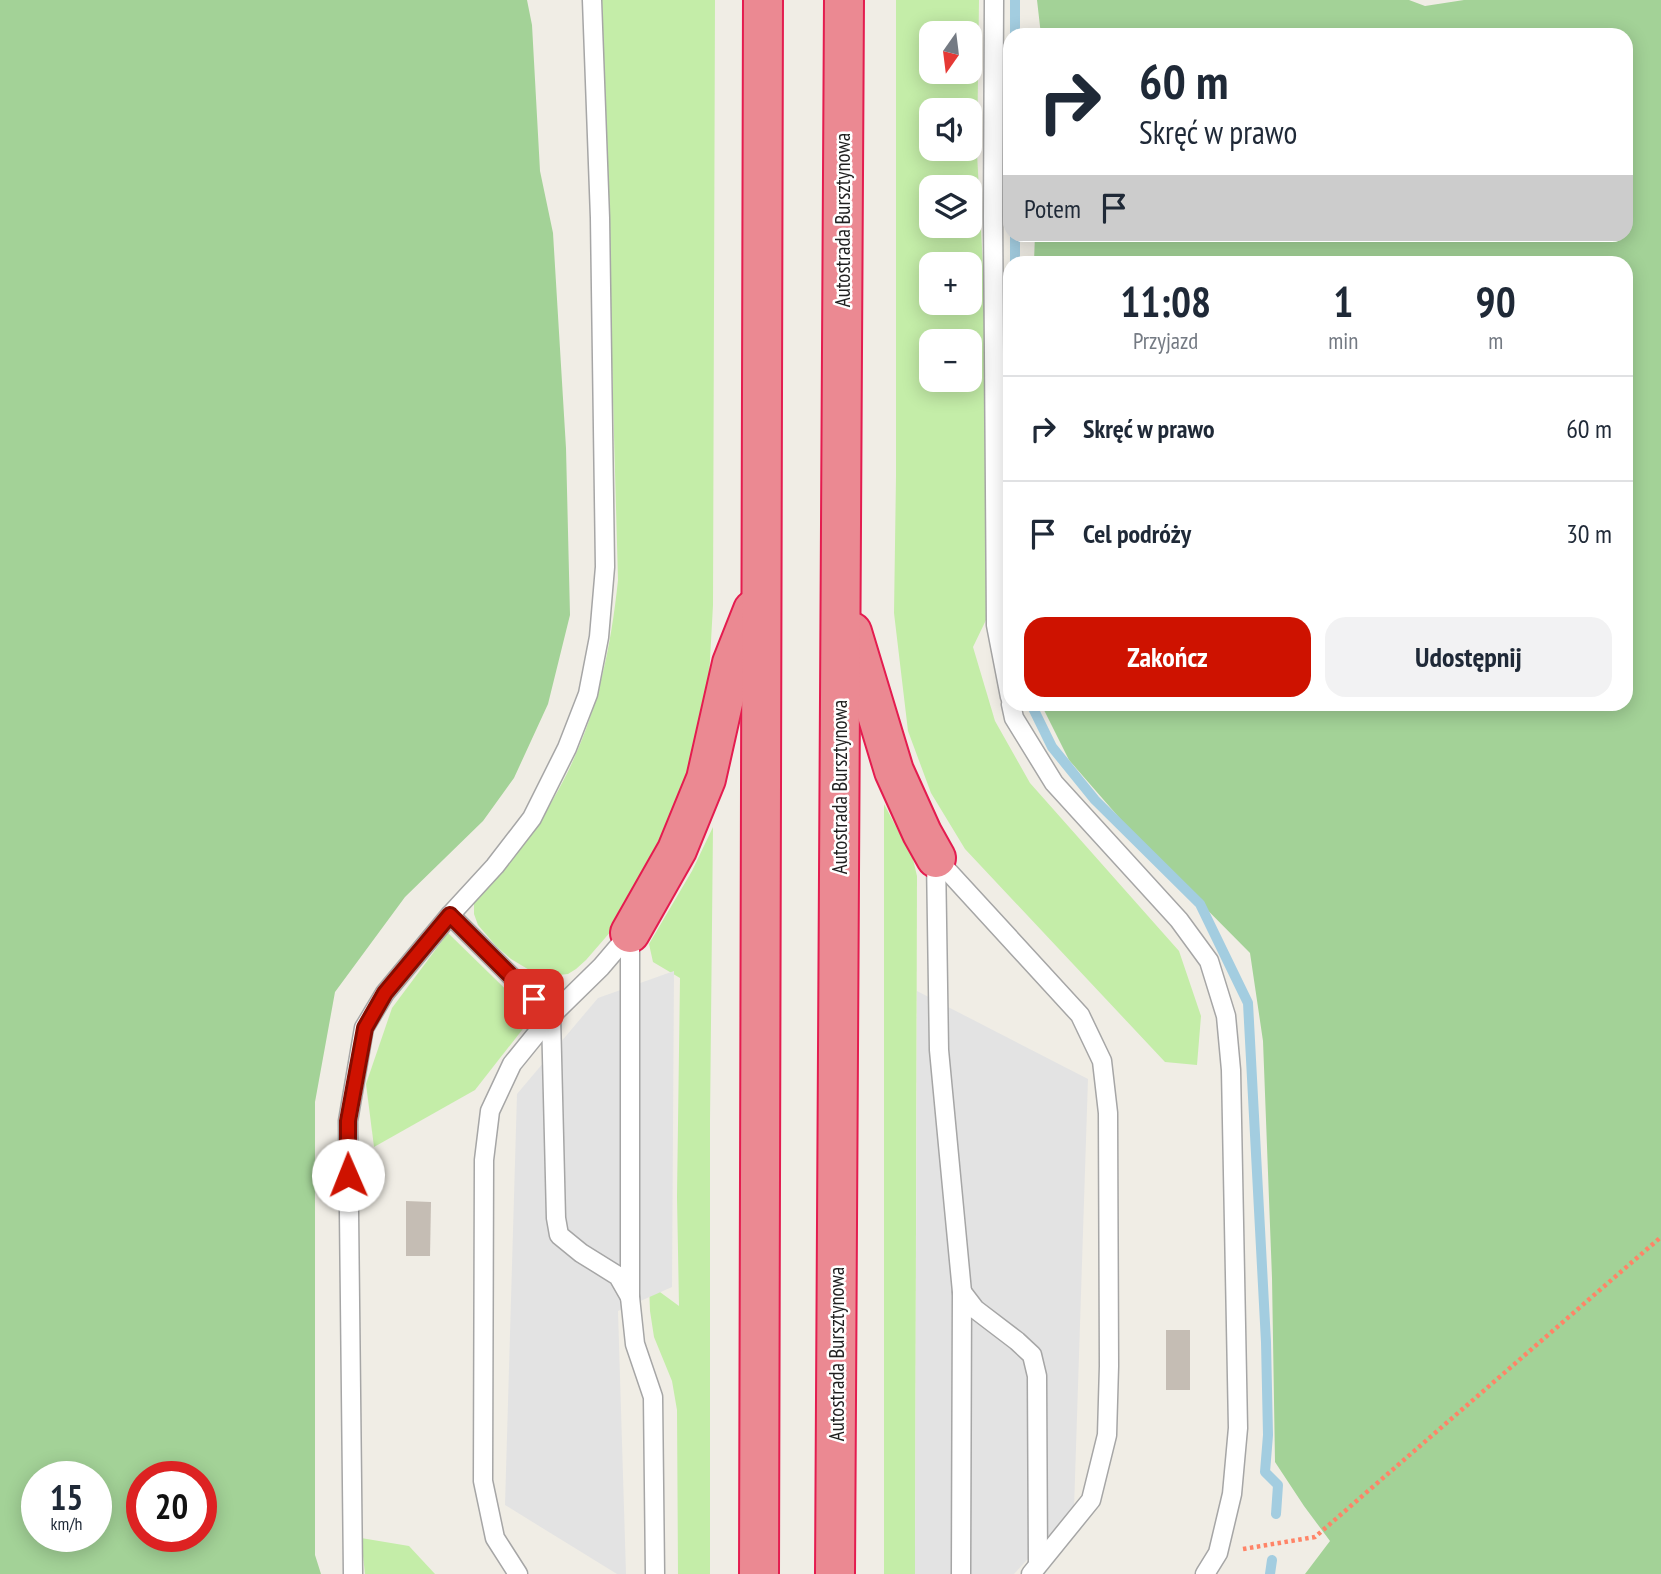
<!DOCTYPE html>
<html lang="pl">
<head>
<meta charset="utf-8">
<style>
  body { margin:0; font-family:"PT Sans Narrow",sans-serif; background:#f2f2f3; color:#1f2937; height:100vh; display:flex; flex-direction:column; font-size:26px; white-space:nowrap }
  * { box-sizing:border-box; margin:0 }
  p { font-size:23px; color:#747a83 }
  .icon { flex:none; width:38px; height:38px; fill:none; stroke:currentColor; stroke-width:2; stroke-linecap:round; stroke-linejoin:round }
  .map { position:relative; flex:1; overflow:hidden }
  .side { position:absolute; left:1003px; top:256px; width:630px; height:455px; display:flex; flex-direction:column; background:#fff; border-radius:21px; box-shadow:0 4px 18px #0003 }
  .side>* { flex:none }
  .top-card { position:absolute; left:1003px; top:28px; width:630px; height:214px; border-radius:21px; box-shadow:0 4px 18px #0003; background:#fff; color:#1f2937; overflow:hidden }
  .needle { width:46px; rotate:194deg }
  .tools { position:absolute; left:919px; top:21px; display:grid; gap:14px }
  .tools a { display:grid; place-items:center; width:63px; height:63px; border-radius:14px; background:#fff; box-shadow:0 4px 18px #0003; font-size:35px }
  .speed { position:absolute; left:21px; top:1461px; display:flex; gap:14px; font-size:35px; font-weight:700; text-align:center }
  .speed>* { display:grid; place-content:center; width:91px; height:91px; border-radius:50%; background:#fff; box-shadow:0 4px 18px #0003; line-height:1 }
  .speed small { font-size:18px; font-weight:400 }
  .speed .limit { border:10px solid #d22; background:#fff; color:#111 }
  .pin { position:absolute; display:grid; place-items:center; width:60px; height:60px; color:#fff; margin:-30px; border-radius:14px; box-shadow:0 4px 10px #0006 }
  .me { position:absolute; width:77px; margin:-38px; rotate:359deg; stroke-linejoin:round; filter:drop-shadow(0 0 5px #0008) }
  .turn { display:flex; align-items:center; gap:24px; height:147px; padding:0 21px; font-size:32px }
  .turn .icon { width:91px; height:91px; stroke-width:2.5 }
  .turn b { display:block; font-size:49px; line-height:60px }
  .then { display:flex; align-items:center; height:66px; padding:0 21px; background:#0003; gap:14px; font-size:26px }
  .eta { display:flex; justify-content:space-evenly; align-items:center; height:119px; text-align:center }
  .eta b { font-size:42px; font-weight:700; line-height:49px }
  .action { display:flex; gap:14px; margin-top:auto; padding:14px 21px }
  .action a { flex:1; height:80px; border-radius:21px; background:#ce1200; color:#fff; font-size:28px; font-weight:700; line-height:80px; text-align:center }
  .action a+a { background:#f2f2f3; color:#1f2937 }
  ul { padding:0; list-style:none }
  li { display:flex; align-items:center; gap:21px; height:105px; padding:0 21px; border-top:2px solid #e0e1e3 }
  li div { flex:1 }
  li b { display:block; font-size:26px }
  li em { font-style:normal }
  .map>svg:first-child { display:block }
  .grass { fill:#c4eda8; fill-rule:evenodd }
  .forest { fill:#a3d297; fill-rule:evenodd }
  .parking { fill:#e3e3e3 }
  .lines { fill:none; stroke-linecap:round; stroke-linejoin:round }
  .stream { stroke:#a3cde0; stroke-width:10 }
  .building { fill:#c5bdb4 }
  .lane-casing { stroke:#a6a6a6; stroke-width:21 }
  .highway-casing { stroke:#e41c4f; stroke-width:42 }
  .path { stroke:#ff8467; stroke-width:4.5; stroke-dasharray:3.5 3.5; stroke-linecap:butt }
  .lane { stroke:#fff; stroke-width:18 }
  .highway { stroke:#eb8992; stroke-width:38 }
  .route-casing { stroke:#860c00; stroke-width:18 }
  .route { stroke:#ce1200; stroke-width:12 }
  .labels { text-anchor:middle; stroke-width:5; stroke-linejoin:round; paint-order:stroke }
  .street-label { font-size:21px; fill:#1f1f1f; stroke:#fff }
</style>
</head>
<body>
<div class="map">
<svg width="1661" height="1574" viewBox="0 0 1661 1574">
  <rect width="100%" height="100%" fill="#f0ede5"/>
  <g class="grass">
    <path d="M602,0H715L713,605L708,696L682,806L619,922L586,960L576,969L568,974L550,976L531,971L511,959L496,946L478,925L474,914V903C493,882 513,860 529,837C586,756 608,677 618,580Z"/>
    <path d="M896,0H979L977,153L986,324V620L973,647L995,721L1030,783L1179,951L1201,1016L1197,1065L1165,1062L965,849L931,793L908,731L894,613L896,476ZM931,33H970V72H931ZM931,110H970V149H931ZM931,187H970V226H931ZM931,264H970V303H931ZM931,341H970V380H931Z"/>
    <path d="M884,804L913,859L917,876L915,1574H884Z"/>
    <path d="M713,827L710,1120V1574H678L677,1410L672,1381L654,1337L650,1311L649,1284L679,1306L677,1197L680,978L653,962L649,944L692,871Z"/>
    <path d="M448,933L533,1016L475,1090L374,1147L366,1084L392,1008Z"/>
    <path d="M361,1538L409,1546L435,1574H365Z"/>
  </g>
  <g class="forest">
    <path d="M0,0H527L532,25L540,171L553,233L566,448L570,615L548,704L514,778L483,821L405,897L335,992L315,1102V1555L321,1574H0ZM37,1477H96V1536H37ZM142,1477H201V1536H142Z"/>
    <path d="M1037,0H1409L1425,6L1464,0H1661V1574H1305L1330,1541L1304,1506L1275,1462L1272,1278L1263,1041L1250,953L1143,845L1069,760L1041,704H1626V262H1034L1035,234H1626V35H1041Z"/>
  </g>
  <g class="parking">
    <path d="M674,971L672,1287L618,1311L626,1574H617L505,1505L517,1094L598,998Z"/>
    <path d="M917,991L1088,1079L1074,1509L1014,1574H915Z"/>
  </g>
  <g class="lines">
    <g class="stream">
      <path d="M1015,35V0"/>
      <path d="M1015,262V234"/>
      <path d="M1031,704L1052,747L1095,800L1200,904L1248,1003L1266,1342L1268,1435L1265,1472L1278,1485L1276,1514"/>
      <path d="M1270,1574L1272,1560"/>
    </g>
  </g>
  <g class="building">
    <path d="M406,1201L431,1202L430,1256H406Z"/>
    <rect x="1166" y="1330" width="24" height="60"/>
  </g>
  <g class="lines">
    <defs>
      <g id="lane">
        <path d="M994,0L993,217L996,625L1010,697"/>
        <path d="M1011,704L1014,718L1054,783L1179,920L1209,961L1226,1016L1231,1070L1238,1428L1232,1494L1218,1553L1205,1574"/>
        <path d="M936,858L1080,1015L1102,1061L1108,1113L1109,1366L1107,1435L1091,1500L1031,1574"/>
        <path d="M936,858L939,1050L962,1292L961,1574"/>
        <path d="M450,915L551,1016L556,1218L559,1235L581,1253L618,1276L630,1297"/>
        <path d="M630,933V1297L635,1344L653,1397L655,1574"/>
        <path d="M962,1292L975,1309L1017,1341L1032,1355L1037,1376L1038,1564"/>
        <path d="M353,1574L348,1121L364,1028L385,993L450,915L495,866L532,818L567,748L588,694L599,637L605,567L600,218L592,0"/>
        <path d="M518,1574L495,1538L483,1481L484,1160L490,1111L512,1064L551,1016L601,967L630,933"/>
      </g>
      <g id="highway">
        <path d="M852,632L894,771L922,833L936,858"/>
        <path d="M630,933L677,850L706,779L732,663L753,610"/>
        <path d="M759,1574L763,0"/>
        <path d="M835,1574L844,0"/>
      </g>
    </defs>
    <use href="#lane" class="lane-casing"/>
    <use href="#highway" class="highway-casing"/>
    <path class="path" d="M1243,1549L1315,1537L1661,1237"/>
    <use href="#lane" class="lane"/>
    <use href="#highway" class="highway"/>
  </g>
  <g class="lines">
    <defs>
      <path id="route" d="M348,1175V1121L365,1028L385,993L450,915L534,999"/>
    </defs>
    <use href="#route" class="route-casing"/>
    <use href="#route" class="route"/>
  </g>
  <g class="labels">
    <g class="street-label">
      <text transform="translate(843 220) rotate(-90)" y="7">Autostrada Bursztynowa</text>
      <text transform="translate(840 787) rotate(-90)" y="7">Autostrada Bursztynowa</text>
      <text transform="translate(837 1354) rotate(-90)" y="7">Autostrada Bursztynowa</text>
    </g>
  </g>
</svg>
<div class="tools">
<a><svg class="needle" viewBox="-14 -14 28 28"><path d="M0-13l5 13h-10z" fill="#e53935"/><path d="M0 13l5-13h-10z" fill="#747a83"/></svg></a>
<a><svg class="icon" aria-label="sound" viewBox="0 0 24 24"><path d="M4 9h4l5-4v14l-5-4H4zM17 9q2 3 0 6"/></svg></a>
<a><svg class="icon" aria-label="layers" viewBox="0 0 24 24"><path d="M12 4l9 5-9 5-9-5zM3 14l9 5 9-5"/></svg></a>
<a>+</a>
<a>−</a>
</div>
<div class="speed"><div>15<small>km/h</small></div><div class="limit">20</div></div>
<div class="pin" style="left:534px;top:999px;background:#d93025"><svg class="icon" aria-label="arrive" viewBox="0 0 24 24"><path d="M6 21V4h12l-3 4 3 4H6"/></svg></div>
<svg class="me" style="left:348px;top:1175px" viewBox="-20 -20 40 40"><circle r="19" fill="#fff"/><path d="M0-13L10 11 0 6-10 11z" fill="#ce1200"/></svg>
<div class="top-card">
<div class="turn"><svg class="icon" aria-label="right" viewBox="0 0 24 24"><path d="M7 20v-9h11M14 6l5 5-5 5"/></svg><div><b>60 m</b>Skręć w prawo</div></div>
<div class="then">Potem<svg class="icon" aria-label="arrive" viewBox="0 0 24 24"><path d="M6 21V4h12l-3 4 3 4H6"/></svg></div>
</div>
<section class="side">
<div class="eta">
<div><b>11:08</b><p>Przyjazd</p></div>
<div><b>1</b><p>min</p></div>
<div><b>90</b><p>m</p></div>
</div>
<ul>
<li><svg class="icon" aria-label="right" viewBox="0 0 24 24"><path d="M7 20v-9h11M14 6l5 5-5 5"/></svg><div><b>Skręć w prawo</b></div><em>60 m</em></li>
<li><svg class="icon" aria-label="arrive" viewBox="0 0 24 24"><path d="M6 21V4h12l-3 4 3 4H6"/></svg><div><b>Cel podróży</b></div><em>30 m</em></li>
</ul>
<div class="action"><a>Zakończ</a><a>Udostępnij</a></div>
</section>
</div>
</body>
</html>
